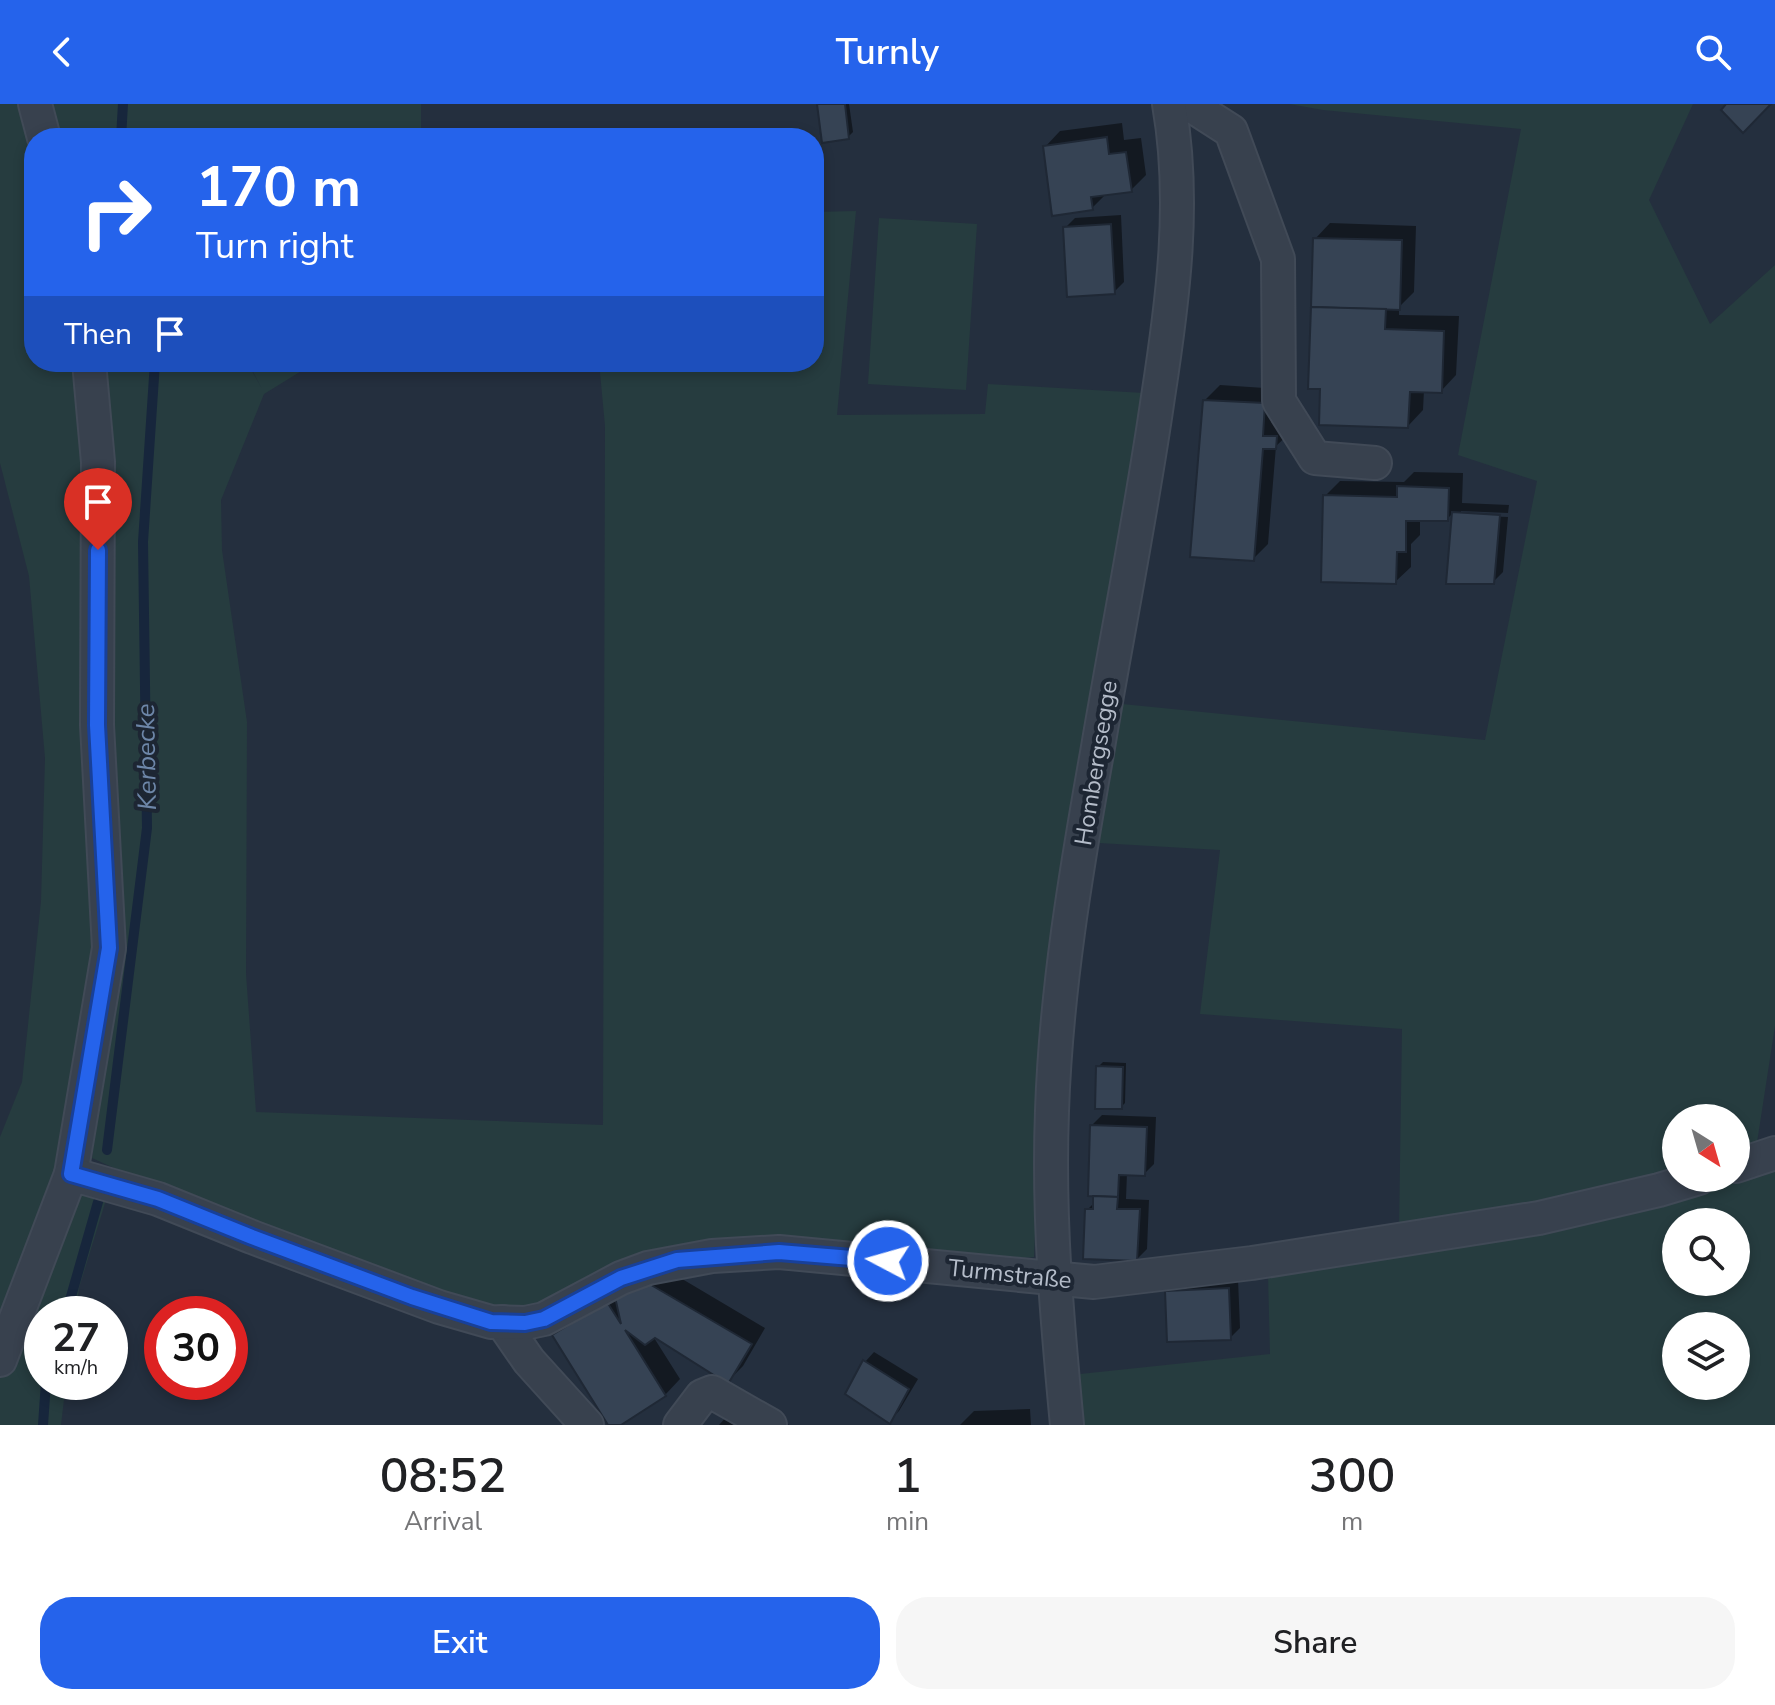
<!DOCTYPE html>
<html lang="en">
<head>
<meta charset="utf-8">
<style>
  body { margin:0; font-family:"Nunito Sans",sans-serif; background:#f6f6f6; color:#202124; height:100vh; display:flex; flex-direction:column; font-size:30px; white-space:nowrap }
  * { box-sizing:border-box; margin:0 }
  p { font-size:26px; color:#757577 }
  .icon { flex:none; width:44px; height:44px; fill:none; stroke:currentColor; stroke-width:2; stroke-linecap:round; stroke-linejoin:round }
  .map { position:relative; height:1321px; overflow:hidden }
  .panel { display:flex; flex-direction:column; background:#fff; flex:1 }
  .panel>* { flex:none }
  .guide { position:absolute; left:24px; top:24px; width:800px; height:244px; border-radius:32px; box-shadow:0 4px 12px #0003; background:#2563eb; color:#fff; overflow:hidden }
  .needle { width:52px; rotate:143deg }
  .controls { position:absolute; left:1662px; top:1000px; display:grid; gap:16px }
  .controls a { display:grid; place-items:center; width:88px; height:88px; border-radius:50%; background:#fff; box-shadow:0 4px 12px #0003; font-size:40px }
  .speed { position:absolute; left:24px; top:1192px; display:flex; gap:16px; font-size:40px; font-weight:700; text-align:center }
  .speed>* { display:grid; place-content:center; width:104px; height:104px; border-radius:50%; background:#fff; box-shadow:0 4px 12px #0003; line-height:1 }
  .speed small { font-size:20px; font-weight:400 }
  .speed .limit { border:12px solid #d22; background:#fff; color:#111 }
  .pin { position:absolute; display:grid; place-items:center; width:68px; height:68px; color:#fff; margin:-82px -34px; border-radius:50% 50% 50% 0; rotate:-45deg; box-shadow:0 0 8px #0007 }
  .pin .icon { rotate:45deg }
  .me { position:absolute; width:88px; margin:-44px; rotate:276deg; stroke-linejoin:round; filter:drop-shadow(0 0 6px #0008) }
  .turn { display:flex; align-items:center; gap:28px; height:168px; padding:0 40px; font-size:36px }
  .turn .icon { width:104px; height:104px; stroke-width:2.5 }
  .turn b { display:block; font-size:56px; line-height:68px }
  .then { display:flex; align-items:center; height:76px; padding:0 40px; background:#0003; gap:16px; font-size:30px }
  .eta { display:flex; justify-content:space-evenly; align-items:center; height:136px; text-align:center }
  .eta b { font-size:48px; font-weight:600; line-height:56px }
  .primary-button { display:flex; gap:16px; margin-top:auto; padding:16px 40px }
  .primary-button a { flex:1; height:92px; border-radius:32px; background:#2563eb; color:#fff; font-size:32px; font-weight:600; line-height:92px; text-align:center }
  .primary-button a+a { background:#f6f6f6; color:#202124 }
  header { display:flex; justify-content:space-between; align-items:center; height:104px; padding:0 40px; background:#2563eb; color:#fff; font-size:36px; font-weight:600 }
  .map>svg:first-child { display:block }
  .green { fill:#263c3f; fill-rule:evenodd }
  .shadow { fill:#0007 }
  .lines { fill:none; stroke-linecap:round; stroke-linejoin:round }
  .stream { stroke:#17263c; stroke-width:10 }
  .building { fill:#364354; stroke:#1f2835; stroke-width:2 }
  .minor-casing { stroke:#414a57; stroke-width:36 }
  .minor { stroke:#38414e; stroke-width:32 }
  .route-casing { stroke:#184099; stroke-width:20 }
  .route { stroke:#2563eb; stroke-width:14 }
  .labels { text-anchor:middle; stroke-width:8; stroke-linejoin:round; paint-order:stroke }
  .street-label { font-size:24px; fill:#b4bcc9; stroke:#1d2633 }
  .water-label { font-size:26px; font-style:italic; fill:#6d86a8; stroke:#1d2633 }
</style>
</head>
<body>
<header><svg class="icon" aria-label="back" viewBox="0 0 24 24"><path d="M15 5l-7 7 7 7"/></svg>Turnly<svg class="icon" aria-label="search" viewBox="0 0 24 24"><circle cx="10" cy="10" r="6"/><path d="M15 15l6 6"/></svg></header>
<div class="map">
<svg width="1775" height="1321" viewBox="0 0 1775 1321">
  <rect width="100%" height="100%" fill="#242f3e"/>
  <g class="green">
    <path d="M0,0H28L34,34V258H78L89,336L100,866L62,1050L0,1228V1033L22,978L41,797L45,654L29,472L0,359Z"/>
    <path d="M52,0H421V34H61Z"/>
    <path d="M1289,0H1693L1649,96L1710,220L1775,161V922L1756,1045L1736,1052V1014H1676V1071L1399,1126L1402,925L1200,910L1220,746L1099,739L1122,600L1485,636L1537,377L1458,351L1521,25L1323,6Z"/>
    <path d="M856,107L837,311L985,310L988,280L1144,289L1082,641L1044,918L1034,1153L995,1157L826,1139L497,1210L136,1074L92,1054L117,846L102,258H247L262,285L248,258H316L264,290L221,396L222,446L247,618L246,870L256,1008L603,1021L605,322L599,258H814V108Z"/>
    <path d="M879,114L977,120L966,286L868,280Z"/>
    <path d="M1775,1066V1321H1083L1080,1270L1270,1250L1268,1171L1542,1121L1763,1072ZM1676,1118H1736V1178H1676ZM1676,1222H1736V1282H1676Z"/>
    <path d="M72,1075L109,1086L79,1184L76,1210H42V1278H66L61,1321H0V1269Z"/>
  </g>
  <g class="shadow">
    <path d="M819,0H849L853,28L848,33Z"/>
    <path d="M1122,19L1124,36L1141,34L1146,71L1131,86L1107,89L1092,104L1045,43L1060,27Z"/>
    <path d="M1121,111L1124,178L1114,188L1065,124L1075,114Z"/>
    <path d="M1330,119L1416,122L1414,188L1399,203V211L1459,212L1456,271L1441,287L1424,286L1423,306L1408,322L1315,135Z"/>
    <path d="M1220,281L1279,285L1291,328L1276,342L1268,440L1253,455L1205,296Z"/>
    <path d="M1414,368L1463,369L1462,399L1509,401L1508,409L1461,407V411L1508,413L1503,468L1493,478H1448L1454,408L1447,415H1420V431L1411,440V463L1395,478L1325,392L1340,377L1404,378Z"/>
    <path d="M1103,958L1126,959L1125,999L1121,1003L1098,963Z"/>
    <path d="M1102,1011L1156,1013L1154,1060L1144,1070L1127,1069L1126,1095L1149,1096L1147,1145L1137,1155L1087,1106L1095,1098L1092,1021Z"/>
    <path d="M662,1163L765,1224L743,1262L728,1277L651,1229L680,1275L665,1291L617,1321H610L555,1231L570,1216Z"/>
    <path d="M1238,1175L1240,1224L1230,1234L1167,1187L1177,1177Z"/>
    <path d="M874,1248L918,1275L899,1307L889,1317L865,1258Z"/>
    <path d="M743,1294L789,1321H719Z"/>
    <path d="M1030,1305L1031,1321H960L974,1307Z"/>
  </g>
  <g class="lines">
    <g class="stream">
      <path d="M121,34L123,0"/>
      <path d="M107,1046L147,724L143,438L155,258"/>
      <path d="M66,1210L98,1098"/>
      <path d="M43,1321L46,1278"/>
    </g>
  </g>
  <g class="building">
    <path d="M817,0H845L849,35L822,39Z"/>
    <path d="M1726,0H1771L1743,29L1721,6Z"/>
    <path d="M1107,33L1109,50L1126,48L1132,88L1091,93L1093,106L1052,112L1043,42Z"/>
    <path d="M1111,120L1115,190L1067,193L1063,123Z"/>
    <path d="M1313,134L1402,136L1400,206L1311,203Z"/>
    <path d="M1311,203L1386,205L1385,225L1444,227L1442,289L1410,288L1408,324L1319,321L1320,285H1308Z"/>
    <path d="M1203,296L1265,299L1263,332H1277L1276,345H1263L1254,457L1190,453Z"/>
    <path d="M1397,382L1449,384L1448,417H1406V448H1397L1396,480L1321,478L1323,391L1397,393Z"/>
    <path d="M1452,408L1500,411L1494,480H1446Z"/>
    <path d="M1096,962L1123,963L1122,1005H1095Z"/>
    <path d="M1090,1021L1147,1023L1145,1072L1119,1071L1118,1093L1088,1092Z"/>
    <path d="M1093,1092L1118,1093L1117,1105H1140L1137,1157L1083,1155L1085,1105H1093Z"/>
    <path d="M646,1178L752,1240L728,1280L655,1234L645,1241L625,1226L666,1292L621,1321H608L552,1231L607,1198L621,1220L615,1193Z"/>
    <path d="M1229,1184L1231,1236L1167,1238L1165,1187Z"/>
    <path d="M863,1256L909,1285L890,1320L845,1290Z"/>
  </g>
  <g class="lines">
    <defs>
      <g id="minor">
        <path d="M35,0L44,34"/>
        <path d="M1189,0L1231,27L1278,155L1279,297L1315,354L1375,359"/>
        <path d="M1736,1062L1775,1049"/>
        <path d="M71,1070L109,844L97,621L98,358L89,258"/>
        <path d="M502,1218L529,1257L587,1321"/>
        <path d="M0,1256L71,1070L158,1095L252,1133L439,1203L491,1218L525,1219L544,1215L621,1174L648,1164L712,1152L779,1148L1094,1178L1252,1159L1539,1114L1659,1086L1699,1074"/>
        <path d="M680,1321L702,1292L712,1288L770,1321"/>
        <path d="M1067,1321C1057,1215 1048,1114 1052,1007C1056,887 1076,767 1097,649C1117,530 1141,412 1158,293C1173,196 1186,97 1169,0"/>
      </g>
    </defs>
    <use href="#minor" class="minor-casing"/>
    <use href="#minor" class="minor"/>
  </g>
  <g class="lines">
    <defs>
      <path id="route" d="M98,446L97,621L109,844L71,1070L158,1095L252,1133L412,1193L491,1218L525,1219L544,1215L621,1174L677,1156L779,1148L888,1157"/>
    </defs>
    <use href="#route" class="route-casing"/>
    <use href="#route" class="route"/>
  </g>
  <g class="labels">
    <g class="street-label">
      <text transform="translate(1096 659) rotate(-81)" y="8">Hombergsegge</text>
      <text transform="translate(1010 1170) rotate(6)" y="8">Turmstraße</text>
    </g>
    <g class="water-label">
      <text transform="translate(146 653) rotate(-91)" y="9">Kerbecke</text>
    </g>
  </g>
</svg>
<div class="controls">
<a><svg class="needle" viewBox="-14 -14 28 28"><path d="M0-13l5 13h-10z" fill="#e53935"/><path d="M0 13l5-13h-10z" fill="#757577"/></svg></a>
<a><svg class="icon" aria-label="search" viewBox="0 0 24 24"><circle cx="10" cy="10" r="6"/><path d="M15 15l6 6"/></svg></a>
<a><svg class="icon" aria-label="layers" viewBox="0 0 24 24"><path d="M12 4l9 5-9 5-9-5zM3 14l9 5 9-5"/></svg></a>
</div>
<div class="speed"><div>27<small>km/h</small></div><div class="limit">30</div></div>
<div class="pin" style="left:98px;top:446px;background:#d93025"><svg class="icon" aria-label="arrive" viewBox="0 0 24 24"><path d="M6 21V4h12l-3 4 3 4H6"/></svg></div>
<svg class="me" style="left:888px;top:1157px" viewBox="-20 -20 40 40"><circle r="17" fill="#2563eb" stroke="#fff" stroke-width="3"/><path d="M0-11L8 9 0 5-8 9z" fill="#fff"/></svg>
<div class="guide">
<div class="turn"><svg class="icon" aria-label="right" viewBox="0 0 24 24"><path d="M7 20v-9h11M14 6l5 5-5 5"/></svg><div><b>170 m</b>Turn right</div></div>
<div class="then">Then<svg class="icon" aria-label="arrive" viewBox="0 0 24 24"><path d="M6 21V4h12l-3 4 3 4H6"/></svg></div>
</div>
</div>
<section class="panel">
<div class="eta">
<div><b>08:52</b><p>Arrival</p></div>
<div><b>1</b><p>min</p></div>
<div><b>300</b><p>m</p></div>
</div>
<div class="primary-button"><a>Exit</a><a>Share</a></div>
</section>
</body>
</html>
